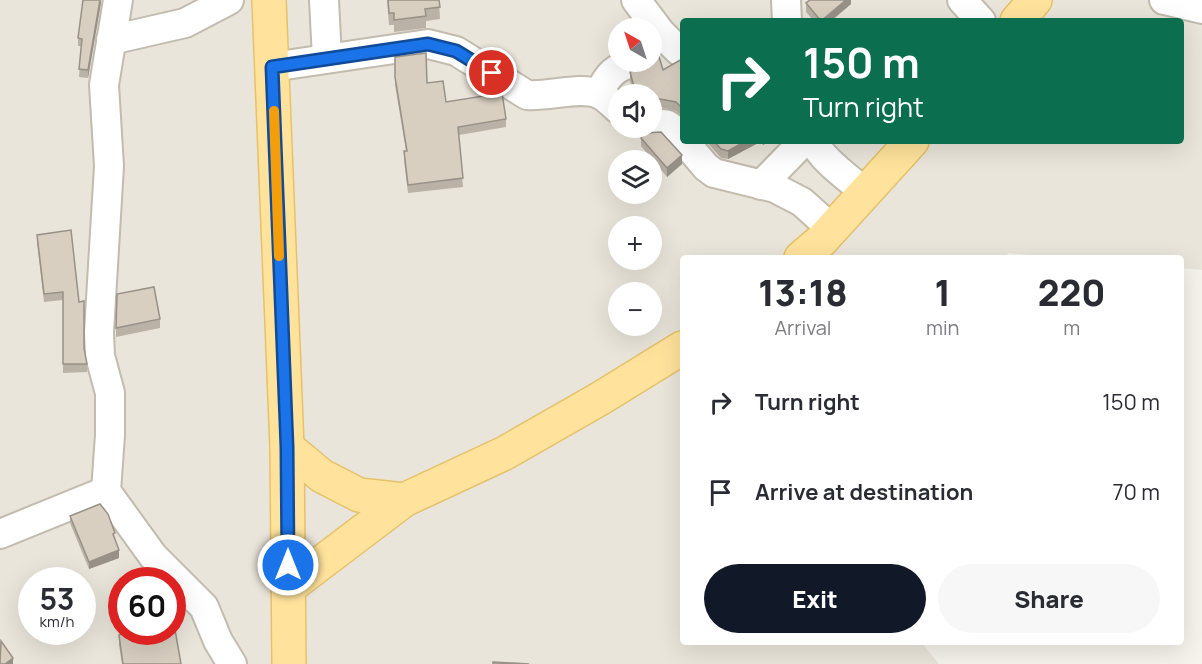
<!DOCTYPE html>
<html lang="en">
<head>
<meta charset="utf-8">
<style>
  body { margin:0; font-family:Manrope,sans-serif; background:#f7f7f7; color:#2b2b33; height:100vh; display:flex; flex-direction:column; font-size:22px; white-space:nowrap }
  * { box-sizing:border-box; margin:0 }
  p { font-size:20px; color:#7c7c81 }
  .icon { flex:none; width:33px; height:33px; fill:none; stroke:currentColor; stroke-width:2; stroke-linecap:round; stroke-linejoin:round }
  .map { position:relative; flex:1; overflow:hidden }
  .drawer { position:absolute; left:680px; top:255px; width:504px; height:390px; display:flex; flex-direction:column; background:#fff; border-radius:6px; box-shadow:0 6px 24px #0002 }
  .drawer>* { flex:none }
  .top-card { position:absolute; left:680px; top:18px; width:504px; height:126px; border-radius:6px; box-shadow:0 6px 24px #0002; background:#0b6e4f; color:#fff; overflow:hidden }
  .needle { width:39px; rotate:321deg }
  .buttons { position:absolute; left:608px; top:18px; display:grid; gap:12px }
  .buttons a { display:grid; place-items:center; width:54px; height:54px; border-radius:50%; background:#fff; box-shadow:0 6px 24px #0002; font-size:30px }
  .speed { position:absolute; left:18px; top:567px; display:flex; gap:12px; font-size:30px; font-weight:700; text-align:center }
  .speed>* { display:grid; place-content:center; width:78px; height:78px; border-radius:50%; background:#fff; box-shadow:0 6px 24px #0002; line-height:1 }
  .speed small { font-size:15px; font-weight:400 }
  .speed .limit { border:9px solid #d22; background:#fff; color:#111 }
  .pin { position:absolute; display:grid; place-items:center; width:51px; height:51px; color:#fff; margin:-26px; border:3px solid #fff; border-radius:50%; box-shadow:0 2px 6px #0007 }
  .me { position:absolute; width:66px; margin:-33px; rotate:0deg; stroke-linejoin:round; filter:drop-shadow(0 0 4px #0008) }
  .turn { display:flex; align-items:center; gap:21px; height:126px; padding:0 24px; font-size:27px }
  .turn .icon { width:78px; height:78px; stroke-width:2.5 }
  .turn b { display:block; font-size:42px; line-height:51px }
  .eta { display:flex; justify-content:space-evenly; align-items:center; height:102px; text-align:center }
  .eta b { font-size:36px; font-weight:800; line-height:42px }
  .primary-button { display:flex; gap:12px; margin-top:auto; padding:12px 24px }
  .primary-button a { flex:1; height:69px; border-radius:36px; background:#111827; color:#fff; font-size:24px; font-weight:800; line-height:69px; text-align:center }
  .primary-button a+a { background:#f7f7f7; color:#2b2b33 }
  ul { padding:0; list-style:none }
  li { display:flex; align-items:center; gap:18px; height:90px; padding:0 24px }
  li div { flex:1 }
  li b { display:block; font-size:22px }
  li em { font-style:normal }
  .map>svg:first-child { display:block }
  .residential { fill:#eae5da; fill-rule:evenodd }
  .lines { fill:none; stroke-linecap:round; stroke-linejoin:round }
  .minor-casing { stroke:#c2bbae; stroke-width:32 }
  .major-casing { stroke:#e6c16a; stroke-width:36 }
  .minor { stroke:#fff; stroke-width:28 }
  .major { stroke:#ffe39c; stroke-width:33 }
  .wall { fill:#bab2a6 }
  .shaded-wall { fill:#979187 }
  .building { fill:#d8cfc1; stroke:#979187; stroke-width:1.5 }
  .route-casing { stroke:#114b97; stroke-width:15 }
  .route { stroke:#1a73e8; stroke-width:10 }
  .slow { stroke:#f59e0b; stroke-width:10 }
</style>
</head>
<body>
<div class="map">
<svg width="1202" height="664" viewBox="0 0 1202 664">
  <rect width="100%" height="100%" fill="#f6f3ec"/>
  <path class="residential" d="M0,0H1202V270L1181,268L1180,258H1064L1008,253L1005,258H682V642H921L939,664H0ZM682,21H1180V141H682ZM618,28H651V62H618ZM618,94H651V128H618ZM618,160H651V194H618ZM618,226H651V260H618ZM618,292H651V326H618ZM32,580H82V632H32ZM122,580H172V632H122Z"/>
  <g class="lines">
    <defs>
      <g id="minor">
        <path d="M118,0L104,85L109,166L99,332L100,356L110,393V435L106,491L153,556L204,607L218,641L232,664"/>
        <path d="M324,0L327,58"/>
        <path d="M636,0L661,33L679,51L682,52"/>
        <path d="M786,0L787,21"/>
        <path d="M962,0L981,21"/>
        <path d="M1164,0L1202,9"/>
        <path d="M111,40L185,23L229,0"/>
        <path d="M272,67L428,44L456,51L527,95C549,97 580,86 599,94C606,97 612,104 618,109"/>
        <path d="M599,94C607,75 615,67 635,62"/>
        <path d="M651,126C669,120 671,127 682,139"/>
        <path d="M684,141L706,167L714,173L775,188L802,202L832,229"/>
        <path d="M814,141C820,159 851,180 866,193"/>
        <path d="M761,185L804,141"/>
        <path d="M0,534L106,491"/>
      </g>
      <g id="major">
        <path d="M269,0L287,447L289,664"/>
        <path d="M1017,21L1035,0"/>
        <path d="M801,258L822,240L912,141"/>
        <path d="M287,447L322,476L359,495L404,500"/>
        <path d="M288,588L404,500L505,453L601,398L682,348"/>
      </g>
    </defs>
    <use href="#minor" class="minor-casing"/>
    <use href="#major" class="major-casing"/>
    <use href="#minor" class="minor"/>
    <use href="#major" class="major"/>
  </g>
  <g class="wall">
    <path d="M83,0H101L88,78L79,77L81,46H78V38Z"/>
    <path d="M387,0H439L440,19L426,21V28L394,32V25H389Z"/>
    <path d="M851,0V4L831,21H814L806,12V3Z"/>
    <path d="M395,57L427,83L446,102L506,119V127L459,135L463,187L408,193L404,160V151H406L395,85Z"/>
    <path d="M682,59V116L676,111L660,107L651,109V94H634L630,81V72L663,70Z"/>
    <path d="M641,138L682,164L667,177L641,146Z"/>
    <path d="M706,141H770L763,145L760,142L728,159L721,158Z"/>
    <path d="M71,230L84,348L87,364V372L63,373V300L44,302L37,243V235Z"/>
    <path d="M160,319V328L116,337V328Z"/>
    <path d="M70,516L119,558L89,569L70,523Z"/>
    <path d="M122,632H172L181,664H122L119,645V635L122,634Z"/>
  </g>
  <g class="shaded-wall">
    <path d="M100,0L101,3L88,78V70Z"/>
    <path d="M846,0H851V4L831,21H821Z"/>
    <path d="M1183,57V66L1180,68V59Z"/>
    <path d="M746,141L760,142L728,159V151Z"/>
    <path d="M763,141H770L763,145Z"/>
    <path d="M682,155V164L667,177V168Z"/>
    <path d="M119,550V558L89,569V562Z"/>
    <path d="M13,658V664H5Z"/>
  </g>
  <g class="building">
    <path d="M83,0H100L88,70L79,69L82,39L78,38Z"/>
    <path d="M388,0H439L440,7L425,9L426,16L394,20V13H389Z"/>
    <path d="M810,0H846L821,21L806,3Z"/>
    <path d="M657,50L663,70L682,59V108L676,102L660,99L651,101V94H636L630,72L646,65L649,62H651V52Z"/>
    <path d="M426,53L427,83L443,81L446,102L502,93L506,119L458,127L463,178L408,185L404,151H407L395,77V57Z"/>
    <path d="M661,132L682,155L667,168L641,138L646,133Z"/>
    <path d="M714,141H746L728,151L721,149Z"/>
    <path d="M71,230L79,302L84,301V348L87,364H63V292L44,294L37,235Z"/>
    <path d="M154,287L160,319L116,328L117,294Z"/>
    <path d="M100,504L108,514L115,533L113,534L119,550L89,562L70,516Z"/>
    <path d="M172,618H173L181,664H123L119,635L123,634V632H172Z"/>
    <path d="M1,641L13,658L5,664H0Z"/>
    <path d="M493,662L529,664H493Z"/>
  </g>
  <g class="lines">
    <defs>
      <path id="route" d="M288,565L287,447L272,67L428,44L456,51L492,73"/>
    </defs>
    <use href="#route" class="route-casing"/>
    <use href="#route" class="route"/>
    <path class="slow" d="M274,111L279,256"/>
  </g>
</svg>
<div class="buttons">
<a><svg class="needle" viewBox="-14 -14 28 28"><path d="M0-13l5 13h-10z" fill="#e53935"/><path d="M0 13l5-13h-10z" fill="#7c7c81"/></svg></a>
<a><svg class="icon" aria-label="sound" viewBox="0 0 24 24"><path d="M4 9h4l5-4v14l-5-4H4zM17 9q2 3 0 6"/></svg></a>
<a><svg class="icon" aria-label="layers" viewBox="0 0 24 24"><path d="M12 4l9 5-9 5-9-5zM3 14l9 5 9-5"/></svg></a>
<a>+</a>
<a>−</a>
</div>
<div class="speed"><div>53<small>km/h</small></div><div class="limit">60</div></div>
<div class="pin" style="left:492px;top:73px;background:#d93025"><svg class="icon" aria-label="arrive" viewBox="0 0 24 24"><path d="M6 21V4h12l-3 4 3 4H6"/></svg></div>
<svg class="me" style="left:288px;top:565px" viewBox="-20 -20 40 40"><circle r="17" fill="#1a73e8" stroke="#fff" stroke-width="3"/><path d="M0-11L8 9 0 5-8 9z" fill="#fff"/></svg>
<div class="top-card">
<div class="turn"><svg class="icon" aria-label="right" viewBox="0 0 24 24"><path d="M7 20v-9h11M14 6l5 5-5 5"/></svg><div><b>150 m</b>Turn right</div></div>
</div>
<section class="drawer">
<div class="eta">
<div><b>13:18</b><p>Arrival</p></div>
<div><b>1</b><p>min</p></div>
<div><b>220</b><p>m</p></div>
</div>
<ul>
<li><svg class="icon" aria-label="right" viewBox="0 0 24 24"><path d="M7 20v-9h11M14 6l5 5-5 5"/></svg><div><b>Turn right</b></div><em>150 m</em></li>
<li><svg class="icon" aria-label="arrive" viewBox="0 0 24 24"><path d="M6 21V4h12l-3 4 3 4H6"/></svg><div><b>Arrive at destination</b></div><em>70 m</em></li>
</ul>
<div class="primary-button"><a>Exit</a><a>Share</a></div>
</section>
</div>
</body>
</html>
